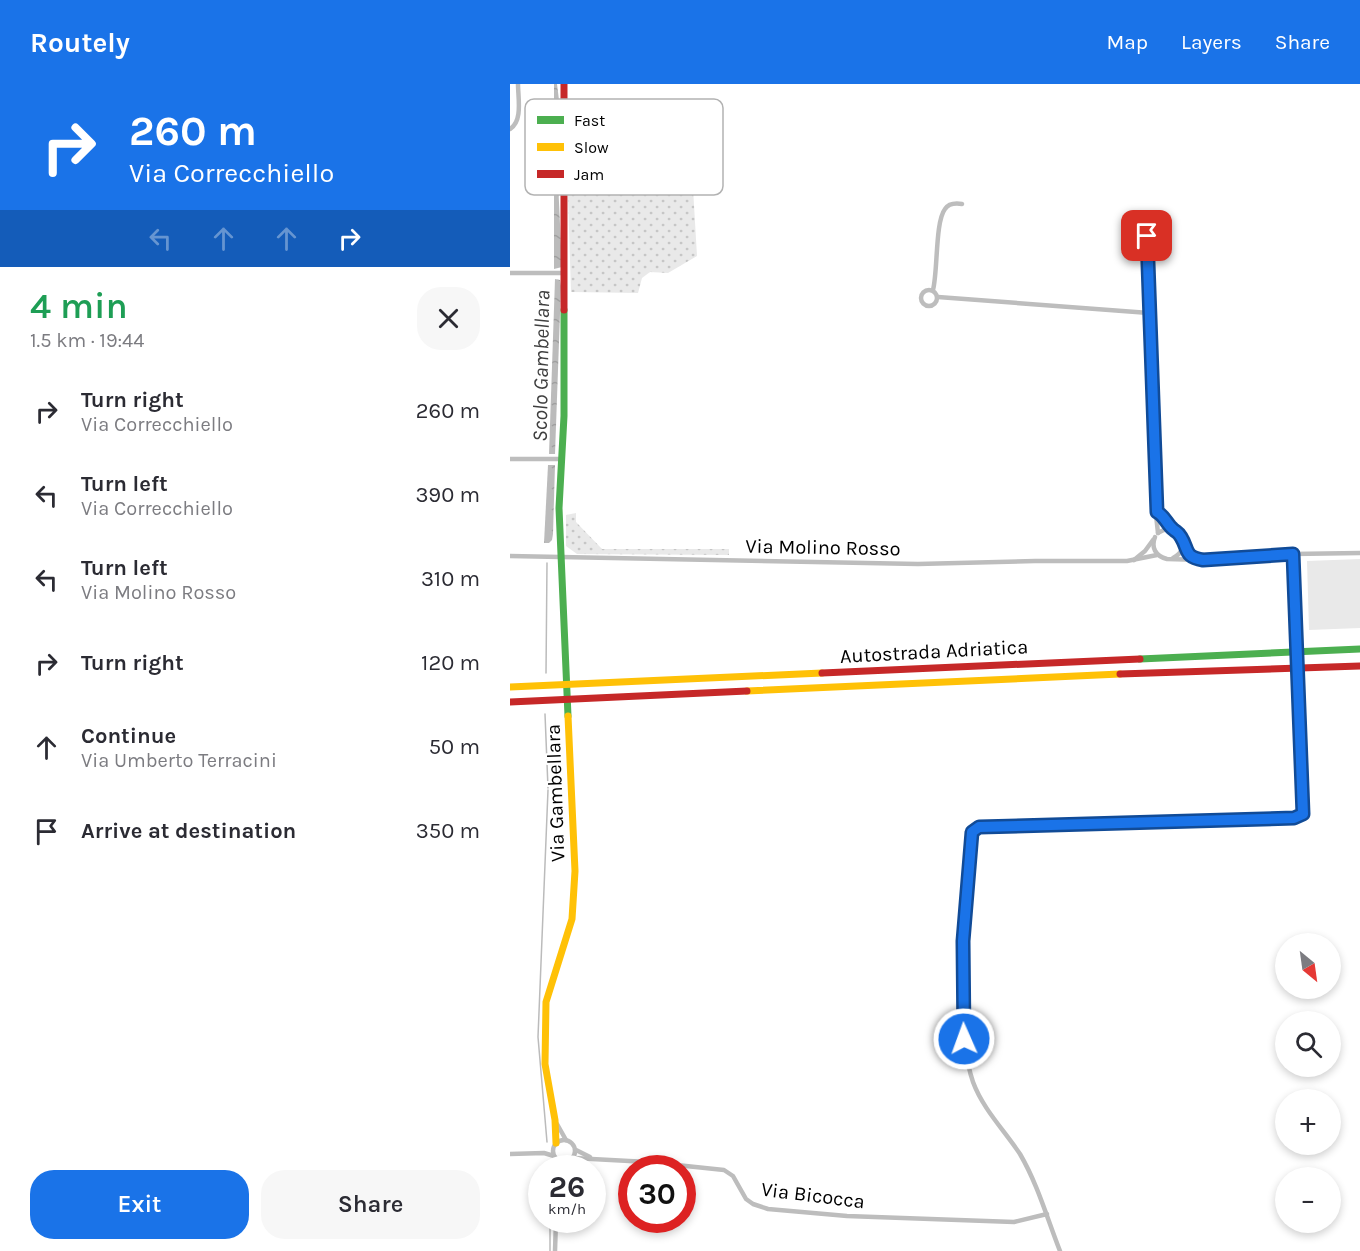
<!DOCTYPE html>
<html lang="en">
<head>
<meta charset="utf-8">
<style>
  body { margin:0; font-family:Karla,sans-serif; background:#f7f7f7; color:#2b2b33; height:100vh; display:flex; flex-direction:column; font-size:22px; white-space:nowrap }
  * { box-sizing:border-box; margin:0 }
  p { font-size:20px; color:#7c7c81 }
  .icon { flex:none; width:33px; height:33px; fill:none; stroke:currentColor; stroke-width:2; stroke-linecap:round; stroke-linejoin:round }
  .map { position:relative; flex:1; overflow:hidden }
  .sheet { display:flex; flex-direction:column; background:#fff; width:510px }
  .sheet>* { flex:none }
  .guide { background:#1a73e8; color:#fff; overflow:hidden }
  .needle { width:39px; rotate:151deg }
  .fabs { position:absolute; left:765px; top:849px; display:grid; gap:12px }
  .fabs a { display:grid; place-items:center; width:66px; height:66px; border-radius:50%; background:#fff; box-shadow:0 3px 9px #0003; font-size:30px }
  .speed { position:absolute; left:18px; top:1071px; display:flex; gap:12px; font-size:30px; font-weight:700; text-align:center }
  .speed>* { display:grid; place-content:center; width:78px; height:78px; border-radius:50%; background:#fff; box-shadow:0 3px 9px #0003; line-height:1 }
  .speed small { font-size:15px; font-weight:400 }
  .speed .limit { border:9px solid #d22; background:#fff; color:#111 }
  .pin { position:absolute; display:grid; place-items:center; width:51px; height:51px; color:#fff; margin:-26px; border-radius:12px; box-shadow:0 3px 9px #0006 }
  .me { position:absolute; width:66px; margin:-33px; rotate:358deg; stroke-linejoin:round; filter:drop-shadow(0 0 4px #0008) }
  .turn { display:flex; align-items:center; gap:21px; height:126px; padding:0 30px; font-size:27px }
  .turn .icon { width:78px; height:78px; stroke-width:2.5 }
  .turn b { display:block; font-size:42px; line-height:51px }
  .lanes { display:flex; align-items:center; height:57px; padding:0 30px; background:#0003; justify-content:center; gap:30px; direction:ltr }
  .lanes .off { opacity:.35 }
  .round { display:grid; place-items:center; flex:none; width:63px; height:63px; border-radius:24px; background:#f7f7f7 }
  .head { display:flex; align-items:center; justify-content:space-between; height:102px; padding:0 30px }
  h1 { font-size:36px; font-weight:600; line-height:45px; color:#1e9e55 }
  .primary-button { display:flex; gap:12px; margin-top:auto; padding:12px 30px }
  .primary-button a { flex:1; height:69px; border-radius:24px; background:#1a73e8; color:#fff; font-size:24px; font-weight:600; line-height:69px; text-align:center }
  .primary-button a+a { background:#f7f7f7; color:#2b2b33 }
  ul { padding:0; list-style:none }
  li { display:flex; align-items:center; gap:18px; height:84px; padding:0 30px }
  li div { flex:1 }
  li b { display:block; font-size:22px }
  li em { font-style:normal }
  header { display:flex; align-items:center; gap:36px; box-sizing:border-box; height:84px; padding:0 30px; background:#1a73e8; color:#fff }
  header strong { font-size:28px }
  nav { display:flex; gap:33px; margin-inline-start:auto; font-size:21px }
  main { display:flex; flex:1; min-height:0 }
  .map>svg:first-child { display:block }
  .grass { fill:url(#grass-dots) }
  .pitch { fill:#e9e9e9 }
  .water { fill:url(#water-ripples) }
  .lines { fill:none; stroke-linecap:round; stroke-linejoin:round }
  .stream { stroke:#bbb; stroke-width:1.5 }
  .street { stroke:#bdbdbd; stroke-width:4.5 }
  .fast { stroke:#4caf50; stroke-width:7 }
  .slow { stroke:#ffc107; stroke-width:7 }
  .jam { stroke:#c62828; stroke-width:7 }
  .route-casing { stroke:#114b97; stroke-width:15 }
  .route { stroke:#1a73e8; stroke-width:10 }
  .labels { text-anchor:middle; stroke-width:4.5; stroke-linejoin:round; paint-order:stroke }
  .street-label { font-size:20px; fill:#000; stroke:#fff }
  .water-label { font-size:21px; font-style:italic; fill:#3f3f3f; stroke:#fff }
  .key { fill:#fff; stroke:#b2b2b2; stroke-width:1.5 }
  .key-label { font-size:16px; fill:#000 }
</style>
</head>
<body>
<header>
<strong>Routely</strong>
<nav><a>Map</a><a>Layers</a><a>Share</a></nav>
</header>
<main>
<section class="sheet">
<div class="guide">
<div class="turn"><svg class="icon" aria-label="right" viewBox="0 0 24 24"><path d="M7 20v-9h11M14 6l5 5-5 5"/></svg><div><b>260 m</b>Via Correcchiello</div></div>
<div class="lanes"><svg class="icon off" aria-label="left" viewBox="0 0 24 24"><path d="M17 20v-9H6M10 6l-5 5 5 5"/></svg><svg class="icon off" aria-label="ahead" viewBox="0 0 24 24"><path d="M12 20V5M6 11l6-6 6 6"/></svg><svg class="icon off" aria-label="ahead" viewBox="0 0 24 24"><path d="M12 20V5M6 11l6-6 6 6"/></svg><svg class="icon" aria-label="right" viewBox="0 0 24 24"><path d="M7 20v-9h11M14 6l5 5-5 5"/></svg></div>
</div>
<div class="head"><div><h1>4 min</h1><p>1.5 km · 19:44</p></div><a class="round"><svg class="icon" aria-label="close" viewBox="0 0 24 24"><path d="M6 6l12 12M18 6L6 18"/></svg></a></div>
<ul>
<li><svg class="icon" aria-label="right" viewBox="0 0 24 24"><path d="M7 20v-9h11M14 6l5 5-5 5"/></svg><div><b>Turn right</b><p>Via Correcchiello</p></div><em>260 m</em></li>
<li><svg class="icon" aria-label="left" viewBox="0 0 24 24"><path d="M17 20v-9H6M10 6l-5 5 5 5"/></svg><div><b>Turn left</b><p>Via Correcchiello</p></div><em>390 m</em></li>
<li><svg class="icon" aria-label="left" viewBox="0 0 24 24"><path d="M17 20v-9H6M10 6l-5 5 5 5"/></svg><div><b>Turn left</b><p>Via Molino Rosso</p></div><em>310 m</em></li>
<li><svg class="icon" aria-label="right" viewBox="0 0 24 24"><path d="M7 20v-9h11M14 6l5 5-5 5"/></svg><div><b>Turn right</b></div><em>120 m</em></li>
<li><svg class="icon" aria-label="ahead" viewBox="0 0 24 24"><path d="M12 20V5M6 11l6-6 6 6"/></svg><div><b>Continue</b><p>Via Umberto Terracini</p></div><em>50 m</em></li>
<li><svg class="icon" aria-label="arrive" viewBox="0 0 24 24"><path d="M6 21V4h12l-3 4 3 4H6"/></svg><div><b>Arrive at destination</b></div><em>350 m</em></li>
</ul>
<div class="primary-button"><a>Exit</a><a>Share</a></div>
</section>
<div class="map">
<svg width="850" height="1167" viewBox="0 0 850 1167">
  <defs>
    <pattern id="grass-dots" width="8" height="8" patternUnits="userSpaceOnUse" patternTransform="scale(1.5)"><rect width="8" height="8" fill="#e9e9e9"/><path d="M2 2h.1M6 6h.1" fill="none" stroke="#c6c6c6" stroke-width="1.8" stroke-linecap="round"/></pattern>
    <pattern id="water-ripples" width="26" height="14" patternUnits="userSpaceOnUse" patternTransform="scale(1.5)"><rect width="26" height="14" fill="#bbb"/><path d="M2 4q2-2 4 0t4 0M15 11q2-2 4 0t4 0" fill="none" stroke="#9f9f9f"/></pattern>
  </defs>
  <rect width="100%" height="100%" fill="#fff"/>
  <g class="grass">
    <path d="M167,81L182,87L187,172L158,189L140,188L132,194L128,209L61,208L57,82Z"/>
    <path d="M66,429V438L92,465H219V471L67,470L56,462V431Z"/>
  </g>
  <path class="pitch" d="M850,475V544L799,546L797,477Z"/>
  <g class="water">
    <path d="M44,0H47L50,24L48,97L52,183L44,185Z"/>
    <path d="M45,195L50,196L51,202L45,370H39Z"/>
    <path d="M38,381H45L43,450L42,456L39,459H34Z"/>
  </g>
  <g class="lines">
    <g class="stream">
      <path d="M36,589L37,479"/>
      <path d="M35,630L38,704"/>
      <path d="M37,1058L28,953L38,706"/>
      <path d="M40,1136V1167"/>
    </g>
    <g class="street">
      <path d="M0,45C13,37 8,14 8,0"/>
      <path d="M636,133L646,431L648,449"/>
      <path d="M0,189H54"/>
      <circle cx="419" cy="214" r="8"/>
      <path d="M423,206C428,187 425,138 435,125C439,119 446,119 452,120"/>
      <path d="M428,213L639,229"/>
      <path d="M0,375H51"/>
      <path d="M647,428L662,445"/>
      <path d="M648,449C668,435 685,463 663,474"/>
      <path d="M645,453C641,463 645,472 657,475L693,476L782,470L850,469"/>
      <path d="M0,472L408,480L525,477H617L647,471"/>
      <path d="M624,476L635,467L643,456"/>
      <path d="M47,1040L56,1056"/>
      <circle cx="54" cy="1067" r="11"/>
      <path d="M66,1066L80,1073"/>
      <path d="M0,1070L34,1069L44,1072"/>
      <path d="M63,1074L138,1078L214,1086L223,1092L236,1115L243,1120L258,1125L337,1132L504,1138L537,1130"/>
      <path d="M45,1167L46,1136"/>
      <path d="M550,1167C537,1134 528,1101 510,1070C494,1046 473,1025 463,998C455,975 454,949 453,925C451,866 458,807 462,748L469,743L477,741L784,734L793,730L782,470"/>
    </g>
    <g class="fast">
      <path d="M54,226V332L49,424L58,632"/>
      <path d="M630,575L850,565"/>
    </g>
    <g class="slow">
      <path d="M0,603L312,589"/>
      <path d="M237,607L610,590"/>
      <path d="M46,1059L45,1036L35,980L36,918L62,835L65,787L58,632"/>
    </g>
    <g class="jam">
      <path d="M54,0V226"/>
      <path d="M312,589L630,575"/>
      <path d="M610,590L850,582"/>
      <path d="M0,618L237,607"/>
    </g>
  </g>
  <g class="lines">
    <defs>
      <path id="route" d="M454,955L453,857L462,748L469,743L784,734L793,730L783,470L693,476C674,473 679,466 671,453C668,448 668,449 664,446C657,441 655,432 647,428L637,152"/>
    </defs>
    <use href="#route" class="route-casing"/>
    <use href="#route" class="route"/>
  </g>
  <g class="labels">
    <g class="street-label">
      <text transform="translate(313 463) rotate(1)" y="7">Via Molino Rosso</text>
      <text transform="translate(424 567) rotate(-3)" y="7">Autostrada Adriatica</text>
      <text transform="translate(45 709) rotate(-92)" y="7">Via Gambellara</text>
      <text transform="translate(303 1111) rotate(7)" y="7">Via Bicocca</text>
    </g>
    <g class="water-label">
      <text transform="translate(31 282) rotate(-89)" y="7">Scolo Gambellara</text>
    </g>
  </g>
  <rect x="15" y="15" width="198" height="96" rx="9" class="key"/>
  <rect x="27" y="32" width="27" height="8" fill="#4caf50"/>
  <rect x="27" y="59" width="27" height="8" fill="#ffc107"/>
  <rect x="27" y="86" width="27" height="8" fill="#c62828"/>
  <g class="key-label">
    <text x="64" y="42">Fast</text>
    <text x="64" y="69">Slow</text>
    <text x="64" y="96">Jam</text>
  </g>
</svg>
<div class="fabs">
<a><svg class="needle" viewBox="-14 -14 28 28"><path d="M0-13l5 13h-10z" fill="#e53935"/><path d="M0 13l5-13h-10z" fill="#7c7c81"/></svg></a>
<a><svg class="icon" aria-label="search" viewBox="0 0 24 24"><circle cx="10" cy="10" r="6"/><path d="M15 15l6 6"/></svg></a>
<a>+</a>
<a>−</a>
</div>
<div class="speed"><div>26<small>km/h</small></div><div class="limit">30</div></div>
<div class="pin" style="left:637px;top:152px;background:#d93025"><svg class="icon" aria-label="arrive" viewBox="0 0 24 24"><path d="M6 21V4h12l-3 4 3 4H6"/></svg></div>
<svg class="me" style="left:454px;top:955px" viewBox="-20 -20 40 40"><circle r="17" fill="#1a73e8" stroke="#fff" stroke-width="3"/><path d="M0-11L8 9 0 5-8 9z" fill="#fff"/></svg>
</div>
</main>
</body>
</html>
